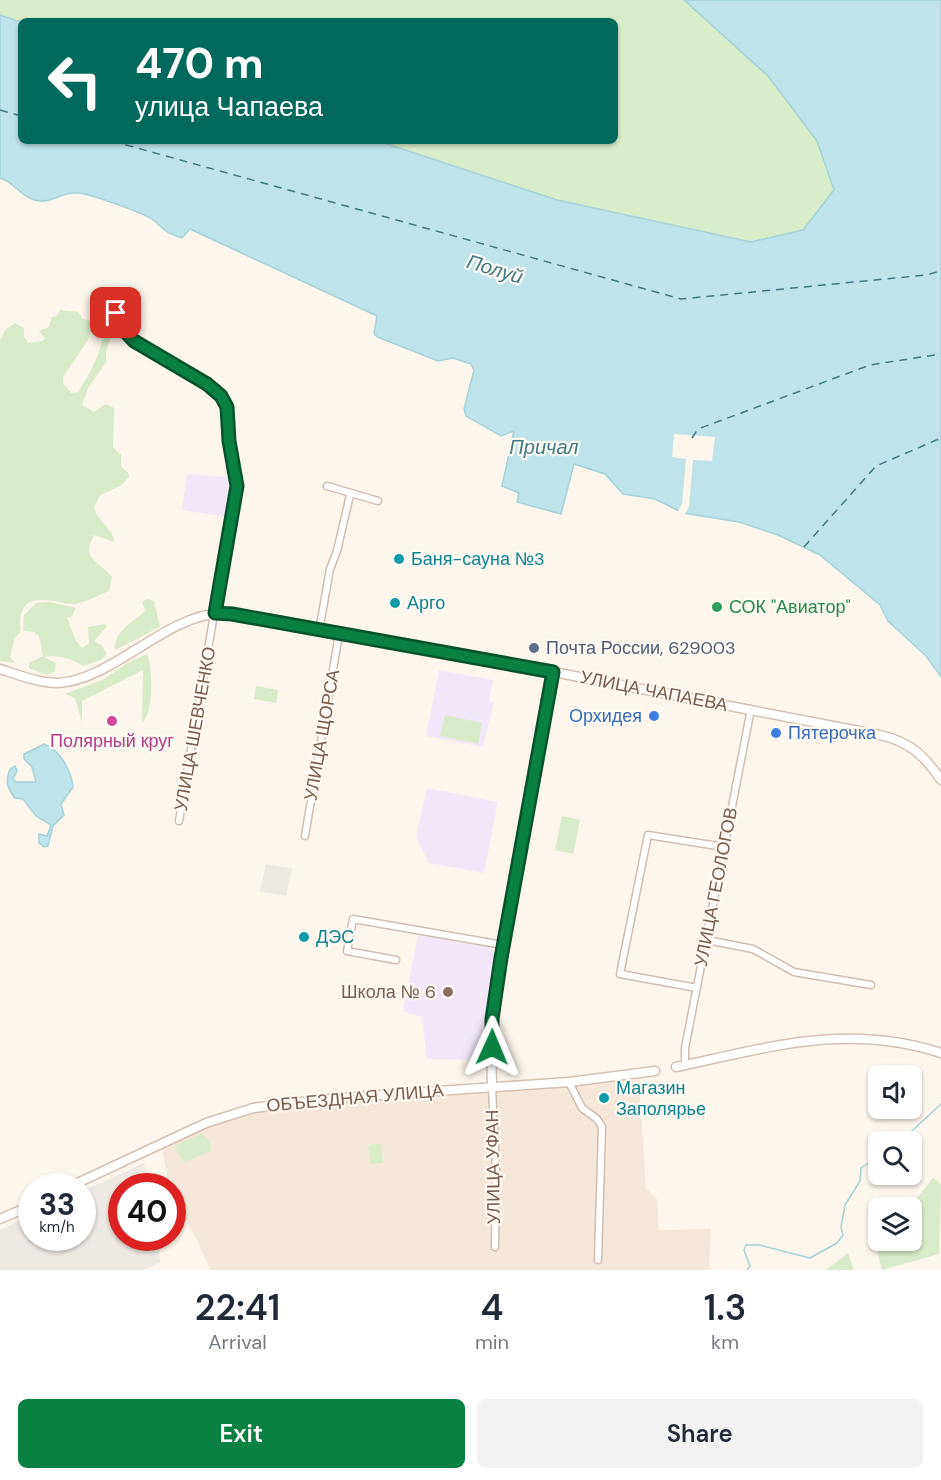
<!DOCTYPE html>
<html lang="en">
<head>
<meta charset="utf-8">
<style>
  body { margin:0; font-family:"DM Sans",sans-serif; background:#f2f2f3; color:#1f2937; height:100vh; display:flex; flex-direction:column; font-size:22px; white-space:nowrap }
  * { box-sizing:border-box; margin:0 }
  p { font-size:20px; color:#747a83 }
  .icon { flex:none; width:33px; height:33px; fill:none; stroke:currentColor; stroke-width:2; stroke-linecap:round; stroke-linejoin:round }
  .map { position:relative; height:1270px; overflow:hidden }
  .side { display:flex; flex-direction:column; background:#fff; flex:1 }
  .side>* { flex:none }
  .top-card { position:absolute; left:18px; top:18px; width:600px; height:126px; border-radius:9px; box-shadow:0 2px 4px #0004; background:#00695c; color:#fff; overflow:hidden }
  .buttons { position:absolute; left:868px; top:1065px; display:grid; gap:12px }
  .buttons a { display:grid; place-items:center; width:54px; height:54px; border-radius:9px; background:#fff; box-shadow:0 2px 4px #0004; font-size:30px }
  .speed { position:absolute; left:18px; top:1173px; display:flex; gap:12px; font-size:30px; font-weight:700; text-align:center }
  .speed>* { display:grid; place-content:center; width:78px; height:78px; border-radius:50%; background:#fff; box-shadow:0 2px 4px #0004; line-height:1 }
  .speed small { font-size:15px; font-weight:400 }
  .speed .limit { border:9px solid #d22; background:#fff; color:#111 }
  .pin { position:absolute; display:grid; place-items:center; width:51px; height:51px; color:#fff; margin:-26px; border-radius:12px; box-shadow:0 3px 9px #0006 }
  .me { position:absolute; width:66px; margin:-33px; rotate:1deg; stroke-linejoin:round; filter:drop-shadow(0 0 4px #0008) }
  .turn { display:flex; align-items:center; gap:21px; height:126px; padding:0 18px; font-size:27px }
  .turn .icon { width:78px; height:78px; stroke-width:2.5 }
  .turn b { display:block; font-size:42px; line-height:51px }
  .eta { display:flex; justify-content:space-evenly; align-items:center; height:102px; text-align:center }
  .eta b { font-size:36px; font-weight:600; line-height:42px }
  .button { display:flex; gap:12px; margin-top:auto; padding:12px 18px }
  .button a { flex:1; height:69px; border-radius:9px; background:#0b8043; color:#fff; font-size:24px; font-weight:600; line-height:69px; text-align:center }
  .button a+a { background:#f2f2f3; color:#1f2937 }
  .map>svg:first-child { display:block }
  .residential { fill:#f5e8da }
  .industrial { fill:#efe9e4 }
  .education { fill:#f3e8fa }
  .green { fill:#d8ecc9 }
  .water { fill:#bfe3e8; stroke:#a5d3da; stroke-width:1.5 }
  .pier { fill:#fdf6ec }
  .lines { fill:none; stroke-linecap:round; stroke-linejoin:round }
  .stream { stroke:#a5d3da; stroke-width:1.5 }
  .ferry { stroke:#437c86; stroke-width:1.5; stroke-dasharray:8 6; stroke-linecap:butt }
  .street-casing { stroke:#d1beb0; stroke-width:9 }
  .secondary-casing { stroke:#d6c0b0; stroke-width:11 }
  .street { stroke:#fff; stroke-width:6 }
  .secondary { stroke:#fff; stroke-width:8 }
  .route-casing { stroke:#07532c; stroke-width:15 }
  .route { stroke:#0b8043; stroke-width:10 }
  .culture-dot { fill:#0f9aa8; stroke:#fffaf3; stroke-width:2 }
  .leisure-dot { fill:#2e9e5b; stroke:#fffaf3; stroke-width:2 }
  .service-dot { fill:#5c6f8a; stroke:#fffaf3; stroke-width:2 }
  .shop-dot { fill:#3f7fe0; stroke:#fffaf3; stroke-width:2 }
  .hotel-dot { fill:#d1479c; stroke:#fffaf3; stroke-width:2 }
  .education-dot { fill:#8d6e63; stroke:#fffaf3; stroke-width:2 }
  .labels { text-anchor:middle; stroke-width:4.5; stroke-linejoin:round; paint-order:stroke }
  .culture-label { font-size:18px; fill:#0d838f; stroke:#fffaf3; text-anchor:start }
  .leisure-label { font-size:18px; fill:#27864d; stroke:#fffaf3; text-anchor:start }
  .service-label { font-size:18px; fill:#4e5e75; stroke:#fffaf3; text-anchor:start }
  .street-label { font-size:18px; fill:#7a5c4d; stroke:#fffaf3 }
  .shop-label { font-size:18px; fill:#366cbe; stroke:#fffaf3; text-anchor:end }
  .hotel-label { font-size:18px; fill:#b23c85; stroke:#fffaf3 }
  .education-label { font-size:18px; fill:#785e54; stroke:#fffaf3; text-anchor:end }
  .water-label { font-size:20px; font-style:italic; fill:#437c86; stroke:#fffaf3 }
</style>
</head>
<body>
<div class="map">
<svg width="941" height="1270" viewBox="0 0 941 1270">
  <rect width="100%" height="100%" fill="#fdf6ec"/>
  <path class="residential" d="M639,1079L646,1188L657,1199L659,1230L711,1229L709,1270H211L173,1192L172,1186L169,1185L162,1148L213,1125L242,1115L292,1106L580,1086Z"/>
  <g class="industrial">
    <path d="M266,864L292,869L286,896L260,891Z"/>
    <path d="M144,1163L151,1186H122V1238H158L160,1262L144,1270H0V1230L31,1215L32,1238H82L83,1191Z"/>
  </g>
  <g class="education">
    <path d="M187,474L232,478L233,486L227,517L182,510Z"/>
    <path d="M439,670L493,680L489,701L494,703L483,747L426,736Z"/>
    <path d="M427,788L498,802L484,873L429,863L416,837Z"/>
    <path d="M418,935L492,948L495,955L479,1060L427,1059L422,1017L403,1011Z"/>
  </g>
  <g class="green">
    <path d="M0,0H684L768,76L817,141L834,190L803,230L751,242L557,200L378,141H615V21L21,22L0,15Z"/>
    <path d="M60,310L78,312L83,319L94,322L88,340L63,377V383L71,393L78,392C91,373 100,354 104,331L107,329L113,331L106,351V362L88,388L82,405L94,412L106,404L114,408L113,447L121,455V467L128,472L129,477L120,486L100,495L94,507C97,521 113,529 115,542L94,535C80,559 101,563 112,577L109,591C101,594 81,604 73,604C55,604 25,588 20,619C20,624 21,628 20,633L15,637L10,657L15,663L0,661V340L6,329L15,323L24,328V336L28,343L42,341L45,338L39,331L49,327L52,317L57,316Z"/>
    <path d="M147,599L154,601L160,627L115,650C113,632 133,622 145,611L142,602Z"/>
    <path d="M49,602L76,608L72,616L67,618L76,641L82,648L89,644L88,627L104,624L107,626L94,641L101,645L107,654L101,660L83,666C72,659 57,654 44,657L56,663L55,672L45,675L29,668V663L43,656L39,636L34,632L23,631L24,615L36,603Z"/>
    <path d="M147,654C153,668 154,714 142,723L143,670L82,701V723L75,698L65,694L102,680L129,662Z"/>
    <path d="M256,686L278,690L276,703L254,699Z"/>
    <path d="M445,715L482,723L478,744L440,736Z"/>
    <path d="M562,816L580,820L573,854L555,850Z"/>
    <path d="M202,1133L209,1141L211,1151L184,1162L174,1146Z"/>
    <path d="M381,1143L383,1163L370,1164L368,1145Z"/>
    <path d="M933,1178L941,1184L939,1254L882,1270L867,1212L879,1211V1240H912L910,1207Z"/>
    <path d="M848,1253L854,1270H826Z"/>
  </g>
  <g class="water">
    <path d="M684,0H941V677L926,656L888,621L880,605L820,555L778,535L739,522L683,513L655,499L623,494L605,474L574,464L561,514L517,502L519,493L502,486L514,431L501,436L466,416L464,409L474,370L471,364L453,358L438,361L377,337L374,333L377,316L190,229L182,238C167,233 166,232 156,222C148,214 90,194 78,193C62,191 51,205 34,200C19,195 14,182 0,178V15L21,22V141H378L557,200L751,242L803,230L834,190L817,141L768,76Z"/>
    <path d="M44,744C60,750 71,770 73,787L61,804L64,815L53,826L48,846L44,847L39,843V834L47,836L51,825L36,816L23,799L15,798C7,788 5,781 10,769L15,766L17,771L13,779L16,782H36L32,767L24,759V754Z"/>
  </g>
  <path class="pier" d="M674,434L715,437L712,461L693,460L689,506L684,516L677,513L682,504L686,459L672,457Z"/>
  <g class="lines">
    <g class="stream">
      <path d="M900,1142L941,1104"/>
      <path d="M747,1270L750,1266L744,1250L746,1245H759L810,1258L837,1243L843,1235L841,1227L845,1205L860,1181L861,1168L879,1156"/>
    </g>
    <g class="ferry">
      <path d="M0,110L21,116"/>
      <path d="M112,141L681,299L926,275L941,271"/>
      <path d="M692,438L698,429L870,365L941,354"/>
      <path d="M804,547L876,466L941,438"/>
    </g>
    <defs>
      <g id="street">
        <path d="M119,298L116,306L119,322L134,341L200,379L225,401L237,478L179,821"/>
        <path d="M327,486L378,501"/>
        <path d="M319,631L330,569L337,551L350,495"/>
        <path d="M305,836L339,634"/>
        <path d="M707,940L753,949L794,972L871,985"/>
        <path d="M396,960L347,951L353,919L503,945"/>
        <path d="M697,988L620,974L648,835L724,847"/>
        <path d="M685,1065V1048L751,709"/>
        <path d="M569,1082L582,1108L597,1119L602,1127L598,1260"/>
        <path d="M492,1087L496,1168L495,1247"/>
      </g>
      <g id="secondary">
        <path d="M0,669C19,675 39,683 58,683C113,680 166,614 223,613L512,664L880,735C910,742 924,755 941,780"/>
        <path d="M676,1067C767,1048 848,1022 941,1053"/>
        <path d="M492,1087L491,1031L500,965L553,672"/>
        <path d="M71,1186L206,1123L253,1108L337,1098L569,1082L655,1071"/>
        <path d="M0,1219L32,1205"/>
      </g>
    </defs>
    <use href="#street" class="street-casing"/>
    <use href="#secondary" class="secondary-casing"/>
    <use href="#street" class="street"/>
    <use href="#secondary" class="secondary"/>
  </g>
  <g class="lines">
    <defs>
      <path id="route" d="M116,313L122,328L134,341L207,384L221,396L227,407L229,441L237,486L215,613L232,614L553,672L501,958L492,1019V1047"/>
    </defs>
    <use href="#route" class="route-casing"/>
    <use href="#route" class="route"/>
  </g>
  <g class="culture-dot">
    <circle cx="399" cy="559" r="6"/>
    <circle cx="395" cy="603" r="6"/>
    <circle cx="304" cy="937" r="6"/>
    <circle cx="604" cy="1098" r="6"/>
  </g>
  <circle class="leisure-dot" cx="717" cy="607" r="6"/>
  <circle class="service-dot" cx="534" cy="648" r="6"/>
  <g class="shop-dot">
    <circle cx="654" cy="716" r="6"/>
    <circle cx="776" cy="733" r="6"/>
  </g>
  <circle class="hotel-dot" cx="112" cy="721" r="6"/>
  <circle class="education-dot" cx="448" cy="992" r="6"/>
  <g class="labels">
    <g class="culture-label">
      <text x="411" y="565">Баня-сауна №3</text>
      <text x="407" y="609">Арго</text>
      <text x="316" y="943">ДЭС</text>
      <text x="616" y="1094">Магазин<tspan x="616" dy="21">Заполярье</tspan></text>
    </g>
    <g class="leisure-label">
      <text x="729" y="613">СОК "Авиатор"</text>
    </g>
    <g class="service-label">
      <text x="546" y="654">Почта России, 629003</text>
    </g>
    <g class="street-label">
      <text transform="translate(654 691) rotate(11)" y="6">УЛИЦА ЧАПАЕВА</text>
      <text transform="translate(195 729) rotate(-80)" y="6">УЛИЦА ШЕВЧЕНКО</text>
      <text transform="translate(322 735) rotate(-80)" y="6">УЛИЦА ЩОРСА</text>
      <text transform="translate(716 887) rotate(-79)" y="6">УЛИЦА ГЕОЛОГОВ</text>
      <text transform="translate(355 1098) rotate(-5)" y="6">ОБЪЕЗДНАЯ УЛИЦА</text>
      <text transform="translate(493 1167) rotate(-91)" y="6">УЛИЦА УФАН</text>
    </g>
    <g class="shop-label">
      <text x="642" y="722">Орхидея</text>
      <text x="788" y="739" text-anchor="start">Пятерочка</text>
    </g>
    <g class="hotel-label">
      <text x="112" y="747">Полярный круг</text>
    </g>
    <g class="education-label">
      <text x="436" y="998">Школа № 6</text>
    </g>
    <g class="water-label">
      <text transform="translate(495 269) rotate(17)" y="7">Полуй</text>
      <text x="544" y="454">Причал</text>
    </g>
  </g>
</svg>
<div class="buttons">
<a><svg class="icon" aria-label="sound" viewBox="0 0 24 24"><path d="M4 9h4l5-4v14l-5-4H4zM17 9q2 3 0 6"/></svg></a>
<a><svg class="icon" aria-label="search" viewBox="0 0 24 24"><circle cx="10" cy="10" r="6"/><path d="M15 15l6 6"/></svg></a>
<a><svg class="icon" aria-label="layers" viewBox="0 0 24 24"><path d="M12 4l9 5-9 5-9-5zM3 14l9 5 9-5"/></svg></a>
</div>
<div class="speed"><div>33<small>km/h</small></div><div class="limit">40</div></div>
<div class="pin" style="left:116px;top:313px;background:#d93025"><svg class="icon" aria-label="arrive" viewBox="0 0 24 24"><path d="M6 21V4h12l-3 4 3 4H6"/></svg></div>
<svg class="me" style="left:492px;top:1047px" viewBox="-20 -20 40 40"><path d="M0-17L14 15 0 8-14 15z" fill="#0b8043" stroke="#fff" stroke-width="4"/></svg>
<div class="top-card">
<div class="turn"><svg class="icon" aria-label="left" viewBox="0 0 24 24"><path d="M17 20v-9H6M10 6l-5 5 5 5"/></svg><div><b>470 m</b>улица Чапаева</div></div>
</div>
</div>
<section class="side">
<div class="eta">
<div><b>22:41</b><p>Arrival</p></div>
<div><b>4</b><p>min</p></div>
<div><b>1.3</b><p>km</p></div>
</div>
<div class="button"><a>Exit</a><a>Share</a></div>
</section>
</body>
</html>
